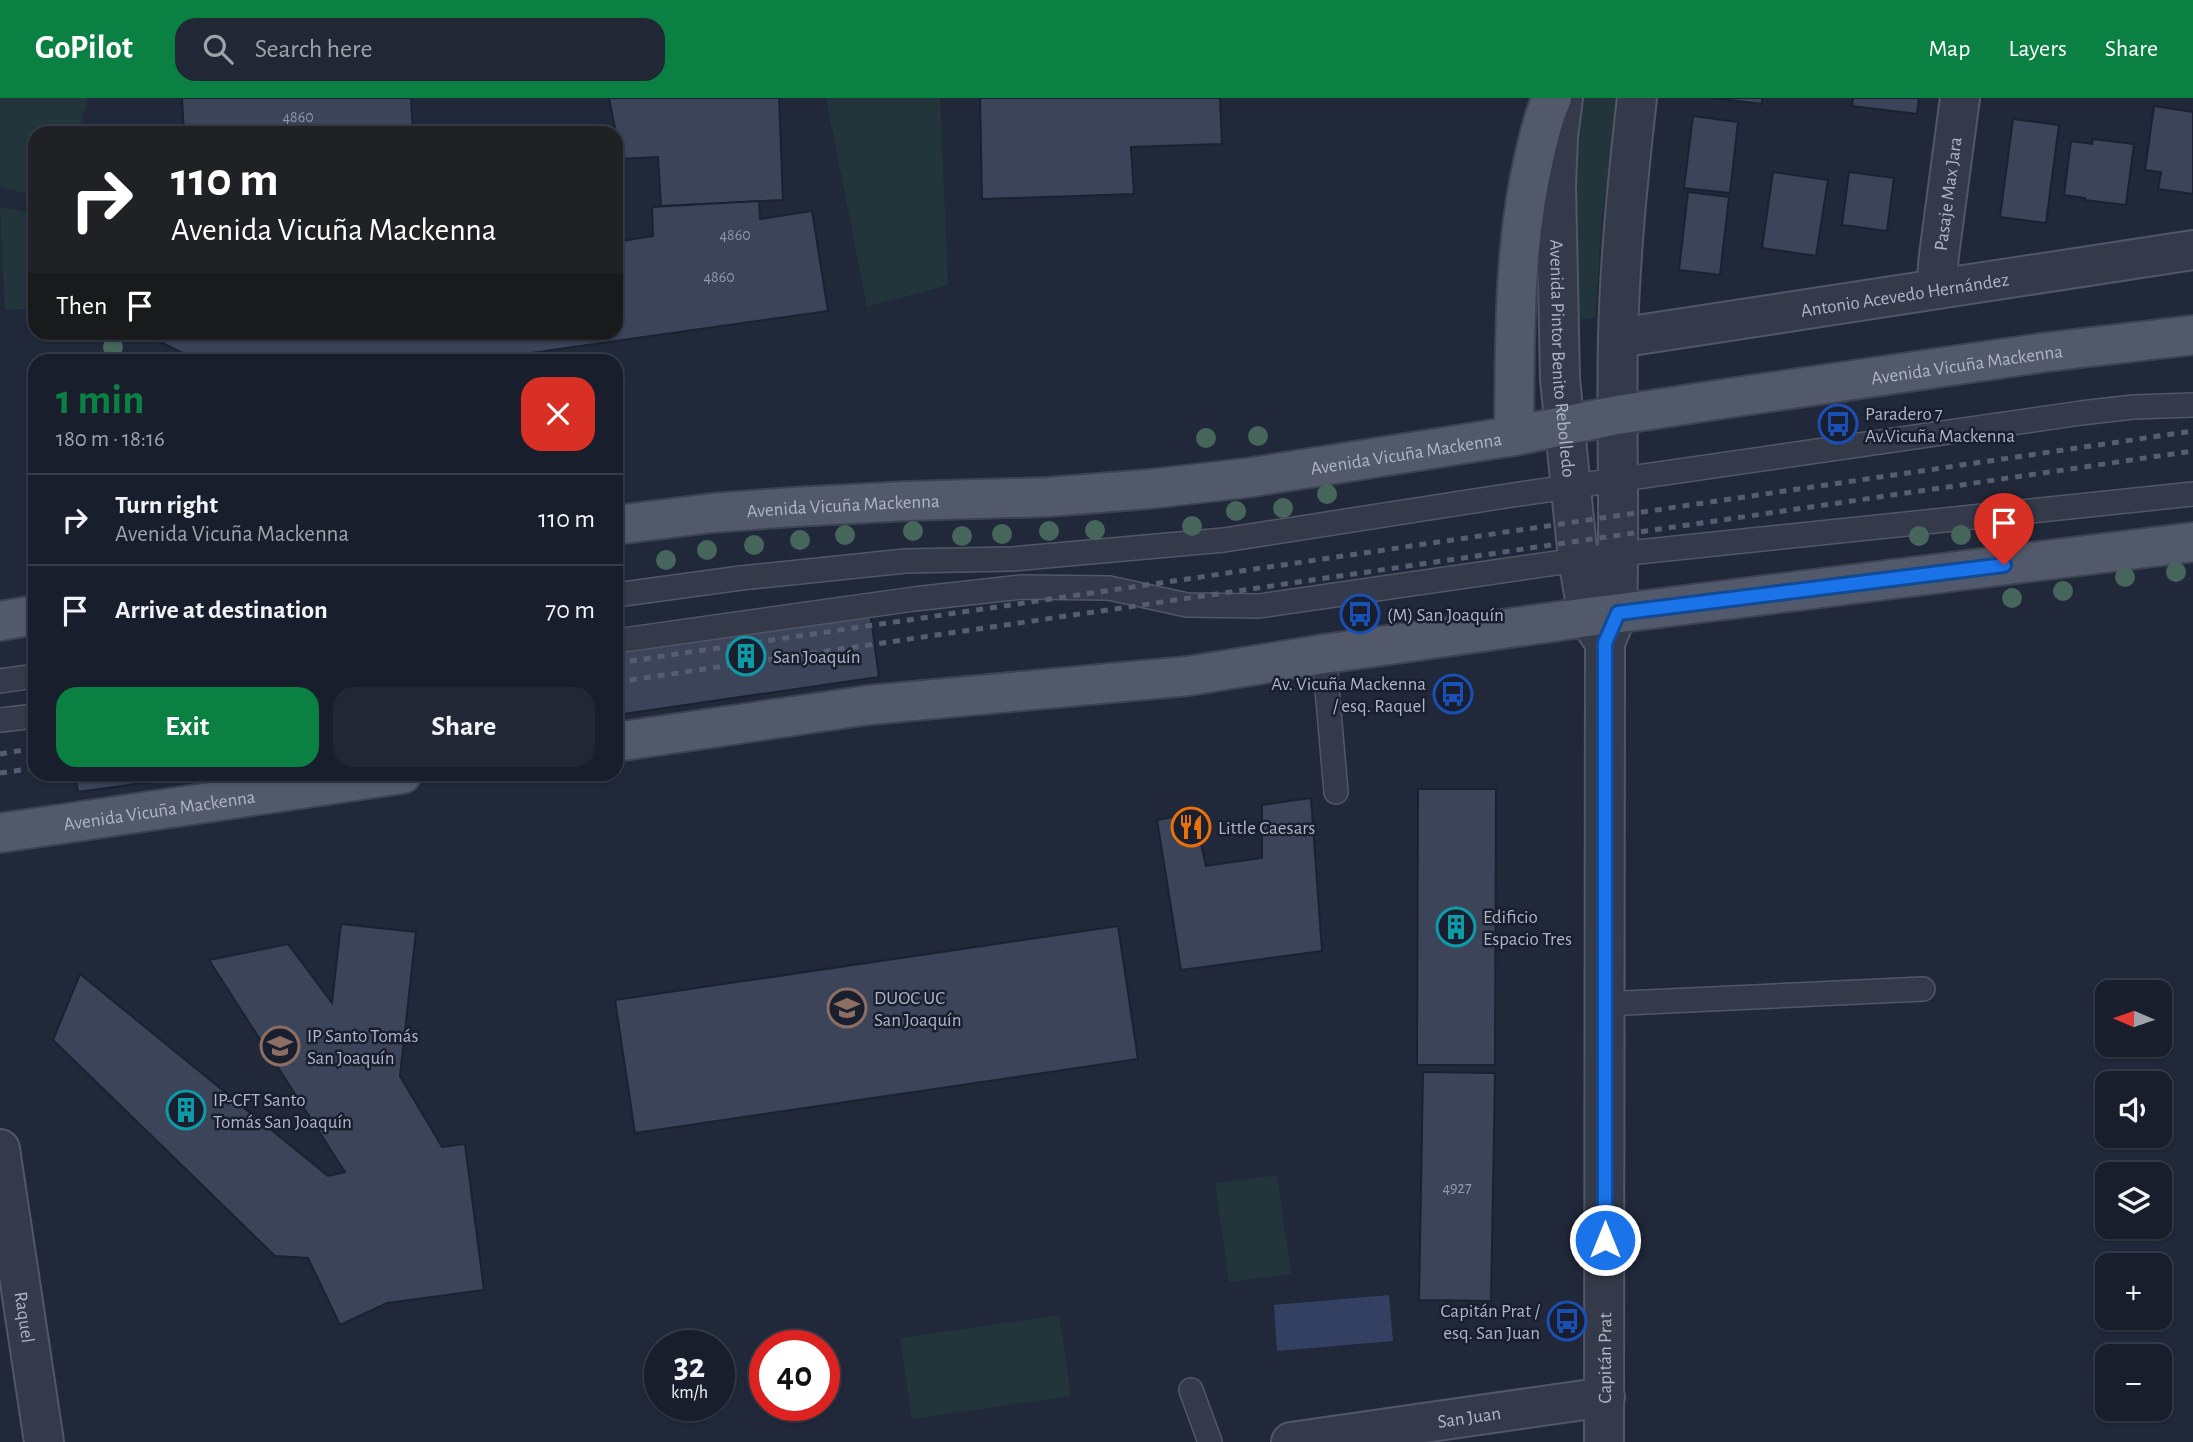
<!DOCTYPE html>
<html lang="en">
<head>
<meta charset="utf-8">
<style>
  body { margin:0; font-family:"Alegreya Sans",sans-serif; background:#212734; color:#f1f3f6; height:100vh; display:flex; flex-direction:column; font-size:26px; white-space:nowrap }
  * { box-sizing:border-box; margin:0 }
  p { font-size:23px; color:#9fa2a9 }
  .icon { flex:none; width:38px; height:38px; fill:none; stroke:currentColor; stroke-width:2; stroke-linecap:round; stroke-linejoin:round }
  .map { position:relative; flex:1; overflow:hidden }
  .drawer { position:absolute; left:28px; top:256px; width:595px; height:427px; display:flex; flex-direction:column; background:#181e2c; border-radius:21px; box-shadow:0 2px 5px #0004,0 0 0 2px #363c48 }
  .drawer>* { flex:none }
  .banner { position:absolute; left:28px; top:28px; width:595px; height:214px; border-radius:21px; box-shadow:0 2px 5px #0004,0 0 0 2px #363c48; background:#202124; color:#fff; overflow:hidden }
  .needle { width:46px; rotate:272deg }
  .controls { position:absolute; left:2095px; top:882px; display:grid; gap:14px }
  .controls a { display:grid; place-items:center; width:77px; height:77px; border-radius:14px; background:#181e2c; box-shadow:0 2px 5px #0004,0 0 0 2px #363c48; font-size:35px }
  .speed { position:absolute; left:644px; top:1232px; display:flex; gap:14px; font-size:35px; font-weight:700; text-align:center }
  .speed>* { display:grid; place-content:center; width:91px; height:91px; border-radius:50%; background:#181e2c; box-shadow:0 2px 5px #0004,0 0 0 2px #363c48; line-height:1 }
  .speed small { font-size:18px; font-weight:400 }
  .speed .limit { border:10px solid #d22; background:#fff; color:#111 }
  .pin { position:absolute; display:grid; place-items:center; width:60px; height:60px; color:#fff; margin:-72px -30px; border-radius:50% 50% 50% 0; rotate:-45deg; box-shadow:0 0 7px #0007 }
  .pin .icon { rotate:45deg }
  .me { position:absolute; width:77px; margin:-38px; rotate:0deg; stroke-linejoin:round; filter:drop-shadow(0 0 5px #0008) }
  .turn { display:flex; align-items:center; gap:24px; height:147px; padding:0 28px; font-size:32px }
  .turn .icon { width:91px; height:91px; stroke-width:2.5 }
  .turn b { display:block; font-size:49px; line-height:60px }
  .then { display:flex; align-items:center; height:66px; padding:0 28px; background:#0003; gap:14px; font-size:26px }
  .round { display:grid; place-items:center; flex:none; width:74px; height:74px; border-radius:21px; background:#212734 }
  .overview { display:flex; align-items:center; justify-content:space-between; height:119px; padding:0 28px }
  h1 { font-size:42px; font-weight:600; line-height:52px; color:#0b8043 }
  .primary-button { display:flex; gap:14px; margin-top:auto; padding:14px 28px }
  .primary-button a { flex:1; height:80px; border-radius:21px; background:#0b8043; color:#fff; font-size:28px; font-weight:600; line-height:80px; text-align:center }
  .primary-button a+a { background:#212734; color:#f1f3f6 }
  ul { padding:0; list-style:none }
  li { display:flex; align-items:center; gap:21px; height:91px; padding:0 28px; border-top:2px solid #363c48 }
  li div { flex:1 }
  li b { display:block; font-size:26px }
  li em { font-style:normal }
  header { display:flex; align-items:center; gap:42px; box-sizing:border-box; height:98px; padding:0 35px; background:#0b8043; color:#fff }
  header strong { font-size:33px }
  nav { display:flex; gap:38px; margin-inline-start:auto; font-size:24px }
  .search { width:490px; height:63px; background:#212734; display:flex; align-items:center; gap:18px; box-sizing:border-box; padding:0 24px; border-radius:21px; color:#9fa2a9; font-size:26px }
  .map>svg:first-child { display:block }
  .green { fill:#22353b }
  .water { fill:#334062 }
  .building { fill:#3c445a; stroke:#1b2131; stroke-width:2 }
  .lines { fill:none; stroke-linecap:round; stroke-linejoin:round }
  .service-casing { stroke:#525768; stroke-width:26 }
  .minor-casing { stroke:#525768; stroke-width:42 }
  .tertiary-casing { stroke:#525768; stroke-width:42 }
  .primary-casing { stroke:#3d4353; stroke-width:42 }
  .service { stroke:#343a4a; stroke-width:23 }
  .minor { stroke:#343a4a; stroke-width:38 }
  .tertiary { stroke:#343a4a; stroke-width:38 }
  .primary { stroke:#52596a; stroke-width:38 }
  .rail { stroke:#565d71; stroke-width:5; stroke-dasharray:7 7; stroke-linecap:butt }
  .tree { fill:#46665c }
  .route-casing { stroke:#114b97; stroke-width:18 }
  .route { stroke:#1a73e8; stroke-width:12 }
  .labels { text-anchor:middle; stroke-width:5; stroke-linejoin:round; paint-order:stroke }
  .number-label { font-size:16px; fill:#9298ab }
  .street-label { font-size:19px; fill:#afb4c6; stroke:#191f2f }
  .poi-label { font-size:19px; fill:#afb4c6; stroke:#191f2f; text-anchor:start }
</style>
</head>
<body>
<header>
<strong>GoPilot</strong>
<div class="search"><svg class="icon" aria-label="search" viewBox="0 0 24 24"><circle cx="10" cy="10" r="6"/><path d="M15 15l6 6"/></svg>Search here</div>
<nav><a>Map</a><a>Layers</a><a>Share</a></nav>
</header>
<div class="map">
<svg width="2193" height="1344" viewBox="0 0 2193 1344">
  <rect width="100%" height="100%" fill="#20283a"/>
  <g class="green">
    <path d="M0,0H88L78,35H35V98L0,89Z"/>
    <path d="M826,0H940L948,187L867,209Z"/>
    <path d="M1576,0H1619L1602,117L1595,220L1571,222Z"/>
    <path d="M0,109L35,116V188L28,211L5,212Z"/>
    <path d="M1277,1077L1291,1176L1229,1184L1215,1085Z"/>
    <path d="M1059,1217L1071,1298L912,1321L900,1240Z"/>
  </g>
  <path class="water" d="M1389,1197L1393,1243L1277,1253L1274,1207Z"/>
  <g class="building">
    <path d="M182,0H411L413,35H184Z"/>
    <path d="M609,0H779L783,102L661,108L658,59L616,61V35Z"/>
    <path d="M980,0H1220L1222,46L1131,49L1134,96L982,101Z"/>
    <path d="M1713,0H1762V6Z"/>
    <path d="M1853,0H1919L1917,16L1852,8Z"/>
    <path d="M2154,8L2193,14V96L2158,91L2161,74L2145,72Z"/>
    <path d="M1693,18L1738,24L1730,95L1684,90Z"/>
    <path d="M2013,21L2059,27L2046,125L2000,119Z"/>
    <path d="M2093,41L2134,46L2126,107L2085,102V100L2064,97L2071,43L2092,46Z"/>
    <path d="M1773,74L1828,82L1816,158L1762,150Z"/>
    <path d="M1849,74L1894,80L1887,133L1842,127Z"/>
    <path d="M1688,94L1729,99L1720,177L1679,172Z"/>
    <path d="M759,103L760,121L812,113L828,213L482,262H197L140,234H616V144L653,138L652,109Z"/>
    <path d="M868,498L879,579L616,617V534Z"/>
    <path d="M75,676H207L78,694Z"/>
    <path d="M1418,691H1496L1495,967H1417Z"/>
    <path d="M1311,700L1322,853L1181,872L1157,722L1194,715L1206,768L1262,760V707Z"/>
    <path d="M341,826L416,834L400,978L442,1049L465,1046L484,1192L387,1205L340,1227L308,1160L275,1158L53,942L80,876L328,1078L345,1074L209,862L288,846L332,905Z"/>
    <path d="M1118,828L1138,961L635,1035L615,902Z"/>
    <path d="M1423,974L1495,975L1491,1203L1419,1202Z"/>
  </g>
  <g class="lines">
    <defs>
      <g id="service">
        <path d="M616,497L741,480L905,463L1012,461L1224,442L1506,398L2081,315L2133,309L2193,307"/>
        <path d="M616,543L914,501L1021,489L1109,490L1187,507L1259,508L1619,456L2193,396"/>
        <path d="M1324,556L1336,694"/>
        <path d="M0,583L35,578"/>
        <path d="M0,622L35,618"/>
        <path d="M1604,906L1923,891"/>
        <path d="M1191,1292L1210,1344"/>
      </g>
      <g id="minor">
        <path id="s1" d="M1936,191L1939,157L1960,0"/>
        <path id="s2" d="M1618,240L2193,152"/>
        <path id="s3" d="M0,1051L44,1344"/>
      </g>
      <g id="tertiary">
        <path id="s4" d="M1563,0L1558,38L1556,87L1560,281L1578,461L1588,519L1605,545"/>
        <path id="s5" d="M1291,1344L1605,1299"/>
        <path id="s6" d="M1604,1344L1605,545L1617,515C1620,423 1616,331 1618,239C1620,158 1628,80 1637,0"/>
      </g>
      <g id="primary">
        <path d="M1514,338C1515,244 1513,148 1535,56C1539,38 1544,17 1552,0"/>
        <path id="s7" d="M616,427L712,415L793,409L908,403L1048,399L1149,391L1246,380L1514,338L1617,317L1729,300L2047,254L2193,237"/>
        <path d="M0,523L35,517"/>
        <path d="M616,644L869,607L1188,578L1324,556L1588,519L2193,444"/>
        <path id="s8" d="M0,735L402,676"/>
      </g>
    </defs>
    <use href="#service" class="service-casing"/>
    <use href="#minor" class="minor-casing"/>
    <use href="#tertiary" class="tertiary-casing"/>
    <use href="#primary" class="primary-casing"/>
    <use href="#service" class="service"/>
    <use href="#minor" class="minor"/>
    <use href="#tertiary" class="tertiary"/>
    <use href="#primary" class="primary"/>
    <g class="rail">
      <path d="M616,565L2193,333"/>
      <path d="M616,584L2193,353"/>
      <path d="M0,656L35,650"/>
      <path d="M0,675L35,670"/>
    </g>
  </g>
  <g class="tree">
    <circle cx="113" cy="249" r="10"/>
    <circle cx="1258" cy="338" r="10"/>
    <circle cx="1206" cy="340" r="10"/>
    <circle cx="1327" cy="396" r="10"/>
    <circle cx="1283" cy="410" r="10"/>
    <circle cx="1236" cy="413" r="10"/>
    <circle cx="1192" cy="428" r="10"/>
    <circle cx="1095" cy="432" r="10"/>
    <circle cx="913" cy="433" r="10"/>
    <circle cx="1049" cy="433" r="10"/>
    <circle cx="1002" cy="436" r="10"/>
    <circle cx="845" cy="437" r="10"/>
    <circle cx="1961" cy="437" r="10"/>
    <circle cx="962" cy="438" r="10"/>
    <circle cx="1919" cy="438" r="10"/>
    <circle cx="800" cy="442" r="10"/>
    <circle cx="754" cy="447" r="10"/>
    <circle cx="707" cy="452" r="10"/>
    <circle cx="666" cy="462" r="10"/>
    <circle cx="2176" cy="474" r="10"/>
    <circle cx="2125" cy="479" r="10"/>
    <circle cx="2063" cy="493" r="10"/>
    <circle cx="2012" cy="500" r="10"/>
  </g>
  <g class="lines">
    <defs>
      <path id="route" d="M1605,1142V545L1618,515L2004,467"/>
    </defs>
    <use href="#route" class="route-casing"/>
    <use href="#route" class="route"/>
  </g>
  <defs>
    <symbol id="bus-ring" viewBox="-11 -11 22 22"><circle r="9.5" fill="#191f2f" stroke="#1a4fb4" stroke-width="1.5"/><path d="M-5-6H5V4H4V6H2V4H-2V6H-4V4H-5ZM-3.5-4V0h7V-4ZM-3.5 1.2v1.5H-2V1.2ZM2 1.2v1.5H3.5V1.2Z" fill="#1a4fb4"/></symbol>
    <symbol id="building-ring" viewBox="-11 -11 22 22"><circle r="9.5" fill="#191f2f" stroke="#0f9aa8" stroke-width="1.5"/><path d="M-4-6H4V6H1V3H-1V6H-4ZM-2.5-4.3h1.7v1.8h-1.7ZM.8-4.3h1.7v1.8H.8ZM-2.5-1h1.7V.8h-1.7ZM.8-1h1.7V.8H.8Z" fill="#0f9aa8"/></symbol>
    <symbol id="restaurant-ring" viewBox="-11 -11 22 22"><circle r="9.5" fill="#191f2f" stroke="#e8710a" stroke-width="1.5"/><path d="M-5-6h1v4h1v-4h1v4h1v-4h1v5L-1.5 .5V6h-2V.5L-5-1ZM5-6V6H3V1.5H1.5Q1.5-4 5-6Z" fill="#e8710a"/></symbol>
    <symbol id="university-ring" viewBox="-11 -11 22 22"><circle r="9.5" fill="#191f2f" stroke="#8d6e63" stroke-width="1.5"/><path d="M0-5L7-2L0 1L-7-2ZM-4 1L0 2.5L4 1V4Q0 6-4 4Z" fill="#8d6e63"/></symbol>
  </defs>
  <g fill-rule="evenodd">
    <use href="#bus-ring" x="1816" y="304" width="44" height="44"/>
    <use href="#bus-ring" x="1338" y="494" width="44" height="44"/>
    <use href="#building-ring" x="724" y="536" width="44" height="44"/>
    <use href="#bus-ring" x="1431" y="574" width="44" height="44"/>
    <use href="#restaurant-ring" x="1169" y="707" width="44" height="44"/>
    <use href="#building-ring" x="1434" y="807" width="44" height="44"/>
    <use href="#university-ring" x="825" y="888" width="44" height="44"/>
    <use href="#university-ring" x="258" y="926" width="44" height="44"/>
    <use href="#building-ring" x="164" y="990" width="44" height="44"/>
    <use href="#bus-ring" x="1545" y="1201" width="44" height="44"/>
  </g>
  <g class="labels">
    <g class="number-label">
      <text x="298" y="24">4860</text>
      <text x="735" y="142">4860</text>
      <text x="719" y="184">4860</text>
      <text x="1457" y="1095">4927</text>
    </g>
    <g class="street-label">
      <text dy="7" stroke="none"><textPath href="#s1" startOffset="96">Pasaje Max Jara</textPath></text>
      <text dy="7" stroke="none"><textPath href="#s2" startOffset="290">Antonio Acevedo Hernández</textPath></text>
      <text dy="7" stroke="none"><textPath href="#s4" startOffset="261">Avenida Pintor Benito Rebolledo</textPath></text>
      <text dy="7" stroke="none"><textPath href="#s7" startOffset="1362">Avenida Vicuña Mackenna</textPath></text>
      <text dy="7" stroke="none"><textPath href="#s7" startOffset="794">Avenida Vicuña Mackenna</textPath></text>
      <text dy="7" stroke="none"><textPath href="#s7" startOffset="228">Avenida Vicuña Mackenna</textPath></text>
      <text dy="7" stroke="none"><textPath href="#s8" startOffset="161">Avenida Vicuña Mackenna</textPath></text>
      <text dy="7" stroke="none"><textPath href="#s3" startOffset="170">Raquel</textPath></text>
      <text dy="7" stroke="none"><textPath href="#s6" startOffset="84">Capitán Prat</textPath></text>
      <text dy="7" stroke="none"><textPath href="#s5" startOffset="180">San Juan</textPath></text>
    </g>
    <g class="poi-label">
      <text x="1865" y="322">Paradero 7<tspan x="1865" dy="22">Av.Vicuña Mackenna</tspan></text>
      <text x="1387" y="523">(M) San Joaquín</text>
      <text x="773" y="565">San Joaquín</text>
      <text x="1426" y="592" text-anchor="end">Av. Vicuña Mackenna<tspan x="1426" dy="22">/ esq. Raquel</tspan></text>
      <text x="1218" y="736">Little Caesars</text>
      <text x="1483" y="825">Edificio<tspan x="1483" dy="22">Espacio Tres</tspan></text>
      <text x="874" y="906">DUOC UC<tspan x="874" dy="22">San Joaquín</tspan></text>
      <text x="307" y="944">IP Santo Tomás<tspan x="307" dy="22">San Joaquín</tspan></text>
      <text x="213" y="1008">IP-CFT Santo<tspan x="213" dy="22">Tomás San Joaquín</tspan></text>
      <text x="1540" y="1219" text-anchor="end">Capitán Prat /<tspan x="1540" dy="22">esq. San Juan</tspan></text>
    </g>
  </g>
</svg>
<div class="controls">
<a><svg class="needle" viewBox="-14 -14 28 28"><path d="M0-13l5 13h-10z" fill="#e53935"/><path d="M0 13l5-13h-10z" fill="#9fa2a9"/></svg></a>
<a><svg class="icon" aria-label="sound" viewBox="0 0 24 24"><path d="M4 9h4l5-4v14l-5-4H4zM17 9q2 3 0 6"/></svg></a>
<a><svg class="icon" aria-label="layers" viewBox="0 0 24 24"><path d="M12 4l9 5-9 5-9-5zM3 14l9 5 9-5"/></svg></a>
<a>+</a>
<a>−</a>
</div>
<div class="speed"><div>32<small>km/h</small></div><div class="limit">40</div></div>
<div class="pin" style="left:2004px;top:467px;background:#d93025"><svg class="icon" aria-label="arrive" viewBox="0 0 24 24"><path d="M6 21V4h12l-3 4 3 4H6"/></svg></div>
<svg class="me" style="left:1605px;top:1142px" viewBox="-20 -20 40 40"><circle r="17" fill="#1a73e8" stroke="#fff" stroke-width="3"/><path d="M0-11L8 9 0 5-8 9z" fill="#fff"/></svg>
<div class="banner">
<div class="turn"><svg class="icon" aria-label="right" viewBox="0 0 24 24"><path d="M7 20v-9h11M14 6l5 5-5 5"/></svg><div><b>110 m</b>Avenida Vicuña Mackenna</div></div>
<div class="then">Then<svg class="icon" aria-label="arrive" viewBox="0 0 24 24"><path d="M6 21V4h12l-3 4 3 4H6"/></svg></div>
</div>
<section class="drawer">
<div class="overview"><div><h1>1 min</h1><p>180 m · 18:16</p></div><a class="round" style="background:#d93025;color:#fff"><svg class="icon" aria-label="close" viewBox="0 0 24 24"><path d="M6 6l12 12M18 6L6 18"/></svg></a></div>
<ul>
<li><svg class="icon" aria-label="right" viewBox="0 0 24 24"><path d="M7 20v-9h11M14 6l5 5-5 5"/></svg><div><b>Turn right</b><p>Avenida Vicuña Mackenna</p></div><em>110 m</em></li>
<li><svg class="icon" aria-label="arrive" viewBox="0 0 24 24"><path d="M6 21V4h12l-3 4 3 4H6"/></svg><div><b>Arrive at destination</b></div><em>70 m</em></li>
</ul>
<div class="primary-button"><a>Exit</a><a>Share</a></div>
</section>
</div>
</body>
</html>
